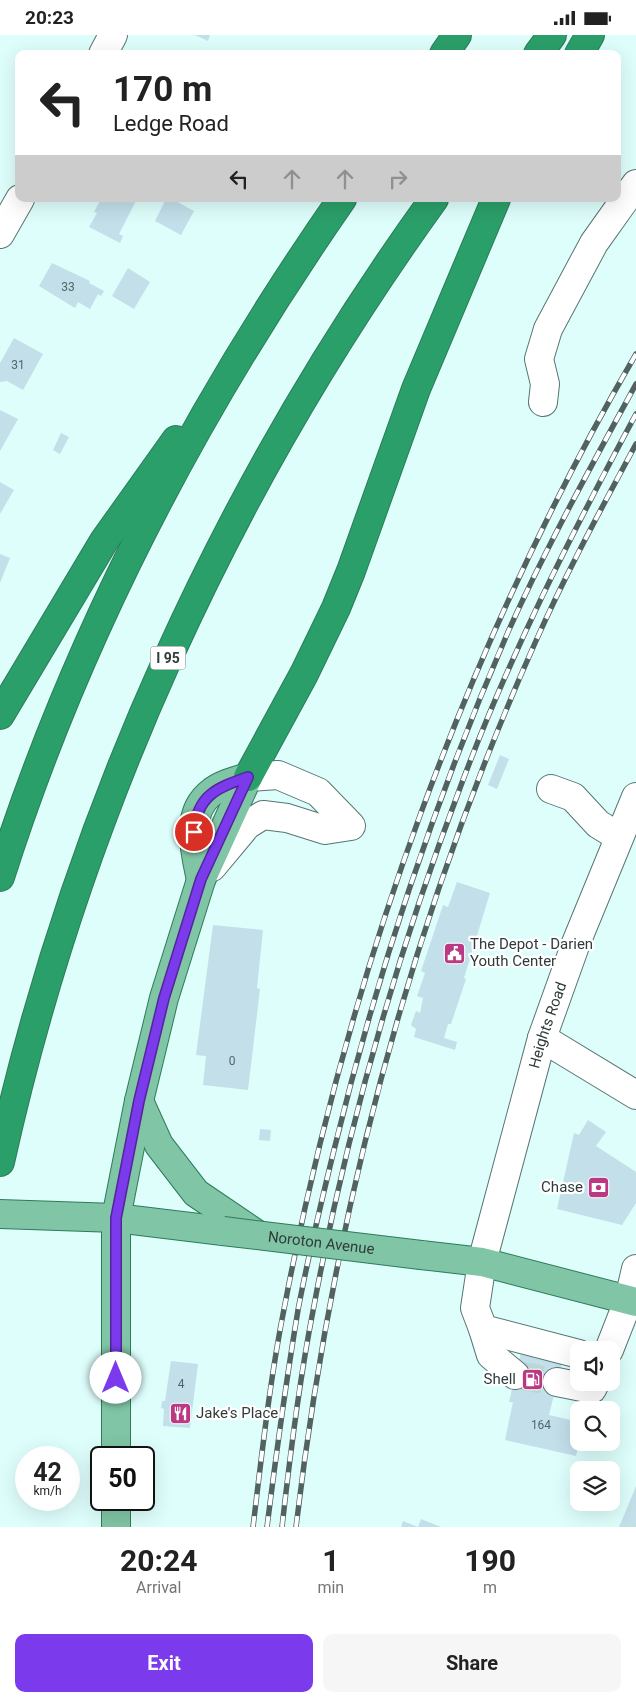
<!DOCTYPE html>
<html lang="en">
<head>
<meta charset="utf-8">
<style>
  body { margin:0; font-family:Roboto,sans-serif; background:#f6f6f6; color:#222; height:100vh; display:flex; flex-direction:column; font-size:19px; white-space:nowrap }
  * { box-sizing:border-box; margin:0 }
  p { font-size:16px; color:#767676 }
  .icon { flex:none; width:28px; height:28px; fill:none; stroke:currentColor; stroke-width:2; stroke-linecap:round; stroke-linejoin:round }
  .map { position:relative; height:1492px; overflow:hidden }
  .details { display:flex; flex-direction:column; background:#fff; flex:1 }
  .details>* { flex:none }
  .hud { position:absolute; left:15px; top:15px; width:606px; height:152px; border-radius:10px; box-shadow:0 5px 20px #0002; background:#fff; color:#222; overflow:hidden }
  .controls { position:absolute; left:570px; top:1306px; display:grid; gap:10px }
  .controls a { display:grid; place-items:center; width:50px; height:50px; border-radius:10px; background:#fff; box-shadow:0 5px 20px #0002; font-size:25px }
  .speed { position:absolute; left:15px; top:1411px; display:flex; gap:10px; font-size:25px; font-weight:700; text-align:center }
  .speed>* { display:grid; place-content:center; width:65px; height:65px; border-radius:50%; background:#fff; box-shadow:0 5px 20px #0002; line-height:1 }
  .speed small { font-size:12px; font-weight:400 }
  .speed .limit { border:2px solid #111; border-radius:8px; background:#fff; color:#111 }
  .pin { position:absolute; display:grid; place-items:center; width:42px; height:42px; color:#fff; margin:-21px; border:2px solid #fff; border-radius:50%; box-shadow:0 1px 5px #0007 }
  .me { position:absolute; width:55px; margin:-28px; rotate:0deg; stroke-linejoin:round; filter:drop-shadow(0 0 4px #0008) }
  .turn { display:flex; align-items:center; gap:18px; height:105px; padding:0 15px; font-size:22px }
  .turn .icon { width:65px; height:65px; stroke-width:2.5 }
  .turn b { display:block; font-size:35px; line-height:42px }
  .lanes { display:flex; align-items:center; height:48px; padding:0 15px; background:#0003; justify-content:center; gap:25px; direction:ltr }
  .lanes .off { opacity:.35 }
  .eta { display:flex; justify-content:space-evenly; align-items:center; height:85px; text-align:center }
  .eta b { font-size:30px; font-weight:700; line-height:35px }
  .primary-button { display:flex; gap:10px; margin-top:auto; padding:10px 15px }
  .primary-button a { flex:1; height:58px; border-radius:10px; background:#7c3aed; color:#fff; font-size:20px; font-weight:700; line-height:58px; text-align:center }
  .primary-button a+a { background:#f6f6f6; color:#222 }
  .status { display:flex; justify-content:space-between; align-items:center; height:35px; padding:0 25px; background:#fff; direction:ltr }
  .status svg { height:14px; fill:currentColor }
  .map>svg:first-child { display:block }
  .building { fill:#c3dfea }
  .lines { fill:none; stroke-linecap:round; stroke-linejoin:round }
  .minor-tunnel { stroke:#bbd7d5; stroke-width:28; stroke-dasharray:28 14; stroke-linecap:butt }
  .minor-casing { stroke:#587573; stroke-width:30 }
  .major-casing { stroke:#2c7c59; stroke-width:30 }
  .highway-casing { stroke:#2c7c59; stroke-width:30 }
  .minor { stroke:#fff; stroke-width:28 }
  .major { stroke:#80c5a5; stroke-width:28 }
  .highway { stroke:#2b9f69; stroke-width:28 }
  .rail-casing { stroke:#516260; stroke-width:5.5 }
  .rail { stroke:#fff; stroke-width:4; stroke-dasharray:11; stroke-linecap:butt }
  .major-bridge-casing { stroke:#2c7c59; stroke-width:30; stroke-linecap:butt }
  .major-bridge { stroke:#80c5a5; stroke-width:28 }
  .route-casing { stroke:#51269a; stroke-width:12 }
  .route { stroke:#7c3aed; stroke-width:9 }
  .labels { text-anchor:middle; stroke-width:4.5; stroke-linejoin:round; paint-order:stroke }
  .number-label { font-size:12px; fill:#546567 }
  .shield { fill:#fff; stroke:#6d7676; stroke-width:1 }
  .shield-label { font-size:14px; font-weight:bold; fill:#2f3c3b }
  .poi-label { font-size:15px; fill:#2f3c3b; stroke:#fff; text-anchor:start }
  .street-label { font-size:15px; fill:#2f3c3b; stroke:#fff }
</style>
</head>
<body>
<div class="status"><b>20:23</b><svg viewBox="0 0 49 12"><path d="M0 12V9h3v3zM5 12V6h3v6zM10 12V3h3v9zM15 12V0h3v12zM26 1h20v11H26zM47 4h2v5h-2z"/></svg></div>
<div class="map">
<svg width="636" height="1492" viewBox="0 0 636 1492">
  <rect width="100%" height="100%" fill="#defefc"/>
  <g class="building">
    <path d="M195,0H210L208,6Z"/>
    <path d="M101,164H137L119,199L123,201L120,208L89,192L97,178L94,177Z"/>
    <path d="M166,164H172L194,176L181,200L155,186Z"/>
    <path d="M52,228L90,246L89,248L104,256L101,261L98,259L90,274L78,267L75,273L39,251Z"/>
    <path d="M128,233L150,247L134,274L112,261Z"/>
    <path d="M14,303L43,319L23,355L7,346L0,347V328Z"/>
    <path d="M0,375L18,384L0,416Z"/>
    <path d="M61,398L69,402L60,419L53,415Z"/>
    <path d="M0,447L14,455L0,479Z"/>
    <path d="M0,519L10,523L0,548Z"/>
    <path d="M500,720L509,724L497,754L488,750Z"/>
    <path d="M457,847L490,858L464,943L466,944L451,989H448L444,1003L457,1007L455,1015L414,1002L416,994L411,990L416,976L420,978L423,963L417,961L425,938L421,936L443,870L448,872Z"/>
    <path d="M213,890L263,895L257,953L260,954L248,1055L203,1050L206,1021L196,1020Z"/>
    <path d="M588,1085L606,1097L596,1111L636,1137V1168L622,1190L557,1174L574,1098L579,1100Z"/>
    <path d="M260,1094L271,1095L270,1106L259,1105Z"/>
    <path d="M522,1313L563,1323L549,1380L579,1387V1408L576,1421L505,1405L513,1367H509Z"/>
    <path d="M171,1326L198,1329L190,1393L163,1391L164,1374L161,1373L162,1366H165Z"/>
    <path d="M636,1451V1492H619L632,1461Z"/>
    <path d="M421,1484L441,1492H401L403,1486L418,1492Z"/>
  </g>
  <g class="lines">
    <path class="minor-tunnel" d="M515,1340L557,1347"/>
    <defs>
      <g id="minor">
        <path d="M103,19L113,0"/>
        <path d="M0,199L20,164"/>
        <path d="M543,367L545,349L539,324L548,294L594,208L636,149"/>
        <path d="M551,754L573,762L598,789L619,802"/>
        <path d="M212,832L247,790L263,780L287,783L325,795L351,791L318,757L278,740L248,742"/>
        <path d="M542,1003L636,1060"/>
        <path d="M483,1294L491,1320L515,1340"/>
        <path d="M609,1315L629,1264L636,1234"/>
        <path id="s1" d="M579,1319L483,1294L475,1273L482,1227L542,1003L576,908L636,762"/>
        <path d="M557,1347L592,1354L595,1348"/>
      </g>
      <g id="major">
        <path d="M201,845C195,816 184,778 212,757C222,749 236,746 248,742"/>
        <path d="M139,1066L159,1110L196,1158L255,1198"/>
        <path d="M0,1179L116,1183L223,1196"/>
        <path d="M421,1220L482,1227L636,1267"/>
        <path d="M116,1422V1183L139,1066L164,963L201,845L248,742"/>
        <path d="M116,1465V1492"/>
      </g>
      <g id="highway">
        <path d="M444,19L457,0"/>
        <path d="M538,19L552,0"/>
        <path d="M579,19L590,0"/>
        <path d="M0,680L104,506L176,405"/>
        <path d="M248,742L304,639L336,573L351,536L416,354L496,164"/>
        <path d="M0,842C77,600 198,371 342,164"/>
        <path d="M0,1127C77,780 226,452 434,164"/>
      </g>
    </defs>
    <use href="#minor" class="minor-casing"/>
    <use href="#major" class="major-casing"/>
    <use href="#highway" class="highway-casing"/>
    <use href="#minor" class="minor"/>
    <use href="#major" class="major"/>
    <use href="#highway" class="highway"/>
    <defs>
      <g id="rail">
        <path d="M253,1492C262,1418 270,1343 285,1269C349,936 465,613 636,319"/>
        <path d="M267,1492C276,1420 286,1347 298,1275C308,1222 321,1168 334,1115C377,938 435,765 508,597C546,512 592,430 636,349"/>
        <path d="M282,1492C290,1420 299,1347 313,1276C346,1098 396,922 460,753C508,623 571,500 636,379"/>
        <path d="M296,1492C332,1188 410,888 535,608C565,540 601,474 636,409"/>
      </g>
    </defs>
    <use href="#rail" class="rail-casing"/>
    <use href="#rail" class="rail"/>
    <defs>
      <g id="major-bridge">
        <path id="s2" d="M223,1196L421,1220"/>
      </g>
    </defs>
    <use href="#major-bridge" class="major-bridge-casing"/>
    <use href="#major-bridge" class="major-bridge"/>
  </g>
  <g class="lines">
    <defs>
      <path id="route" d="M116,1343V1183L139,1066L164,963L201,844L248,742C217,753 197,760 194,797"/>
    </defs>
    <use href="#route" class="route-casing"/>
    <use href="#route" class="route"/>
  </g>
  <defs>
    <symbol id="civic-square" viewBox="-11 -11 22 22"><rect x="-9" y="-9" width="18" height="18" rx="4" fill="#ba3982" stroke="#fff"/><path d="M-.6-6.5H3V-4.5H.6V-3L4-1V1h2V6H-6V1h2V-1L-.6-3ZM-1.2 2.5V6h2.4V2.5Z" fill="#fff"/></symbol>
    <symbol id="bank-square" viewBox="-11 -11 22 22"><rect x="-9" y="-9" width="18" height="18" rx="4" fill="#ba3982" stroke="#fff"/><path d="M-6-4H6V4H-6ZM0-2.3a2.3 2.3 0 1 0 0 4.6a2.3 2.3 0 1 0 0-4.6Z" fill="#fff"/></symbol>
    <symbol id="fuel-square" viewBox="-11 -11 22 22"><rect x="-9" y="-9" width="18" height="18" rx="4" fill="#ba3982" stroke="#fff"/><path d="M-5.5-6h7V0h2V4h1.3V-2.5L3-4.5l.8-.8L6-3V5H2.5V1h-1V6h-7ZM-4.2-4.7v3.2H.2V-4.7Z" fill="#fff"/></symbol>
    <symbol id="restaurant-square" viewBox="-11 -11 22 22"><rect x="-9" y="-9" width="18" height="18" rx="4" fill="#ba3982" stroke="#fff"/><path d="M-5-6h1v4h1v-4h1v4h1v-4h1v5L-1.5 .5V6h-2V.5L-5-1ZM5-6V6H3V1.5H1.5Q1.5-4 5-6Z" fill="#fff"/></symbol>
  </defs>
  <g fill-rule="evenodd">
    <use href="#civic-square" x="442" y="906" width="25" height="25"/>
    <use href="#bank-square" x="586" y="1140" width="25" height="25"/>
    <use href="#fuel-square" x="520" y="1332" width="25" height="25"/>
    <use href="#restaurant-square" x="168" y="1366" width="25" height="25"/>
  </g>
  <g class="labels">
    <g class="number-label">
      <text x="68" y="256">33</text>
      <text x="18" y="334">31</text>
      <text x="232" y="1030">0</text>
      <text x="181" y="1353">4</text>
      <text x="541" y="1394">164</text>
    </g>
    <rect class="shield" x="150.5" y="611.5" width="35" height="23" rx="4"/>
    <g class="shield-label">
      <text x="168" y="628">I 95</text>
    </g>
    <g class="poi-label">
      <text x="470" y="914">The Depot - Darien<tspan x="470" dy="17">Youth Center</tspan></text>
      <text x="583" y="1157" text-anchor="end">Chase</text>
      <text x="516" y="1349" text-anchor="end">Shell</text>
      <text x="196" y="1383">Jake's Place</text>
    </g>
    <g class="street-label">
      <text dy="5" stroke="none"><textPath href="#s1" startOffset="414">Heights Road</textPath></text>
      <text dy="5" stroke="none"><textPath href="#s2" startOffset="99">Noroton Avenue</textPath></text>
    </g>
  </g>
</svg>
<div class="controls">
<a><svg class="icon" aria-label="sound" viewBox="0 0 24 24"><path d="M4 9h4l5-4v14l-5-4H4zM17 9q2 3 0 6"/></svg></a>
<a><svg class="icon" aria-label="search" viewBox="0 0 24 24"><circle cx="10" cy="10" r="6"/><path d="M15 15l6 6"/></svg></a>
<a><svg class="icon" aria-label="layers" viewBox="0 0 24 24"><path d="M12 4l9 5-9 5-9-5zM3 14l9 5 9-5"/></svg></a>
</div>
<div class="speed"><div>42<small>km/h</small></div><div class="limit">50</div></div>
<div class="pin" style="left:194px;top:797px;background:#d93025"><svg class="icon" aria-label="arrive" viewBox="0 0 24 24"><path d="M6 21V4h12l-3 4 3 4H6"/></svg></div>
<svg class="me" style="left:116px;top:1343px" viewBox="-20 -20 40 40"><circle r="19" fill="#fff"/><path d="M0-13L10 11 0 6-10 11z" fill="#7c3aed"/></svg>
<div class="hud">
<div class="turn"><svg class="icon" aria-label="left" viewBox="0 0 24 24"><path d="M17 20v-9H6M10 6l-5 5 5 5"/></svg><div><b>170 m</b>Ledge Road</div></div>
<div class="lanes"><svg class="icon" aria-label="left" viewBox="0 0 24 24"><path d="M17 20v-9H6M10 6l-5 5 5 5"/></svg><svg class="icon off" aria-label="ahead" viewBox="0 0 24 24"><path d="M12 20V5M6 11l6-6 6 6"/></svg><svg class="icon off" aria-label="ahead" viewBox="0 0 24 24"><path d="M12 20V5M6 11l6-6 6 6"/></svg><svg class="icon off" aria-label="right" viewBox="0 0 24 24"><path d="M7 20v-9h11M14 6l5 5-5 5"/></svg></div>
</div>
</div>
<section class="details">
<div class="eta">
<div><b>20:24</b><p>Arrival</p></div>
<div><b>1</b><p>min</p></div>
<div><b>190</b><p>m</p></div>
</div>
<div class="primary-button"><a>Exit</a><a>Share</a></div>
</section>
</body>
</html>
